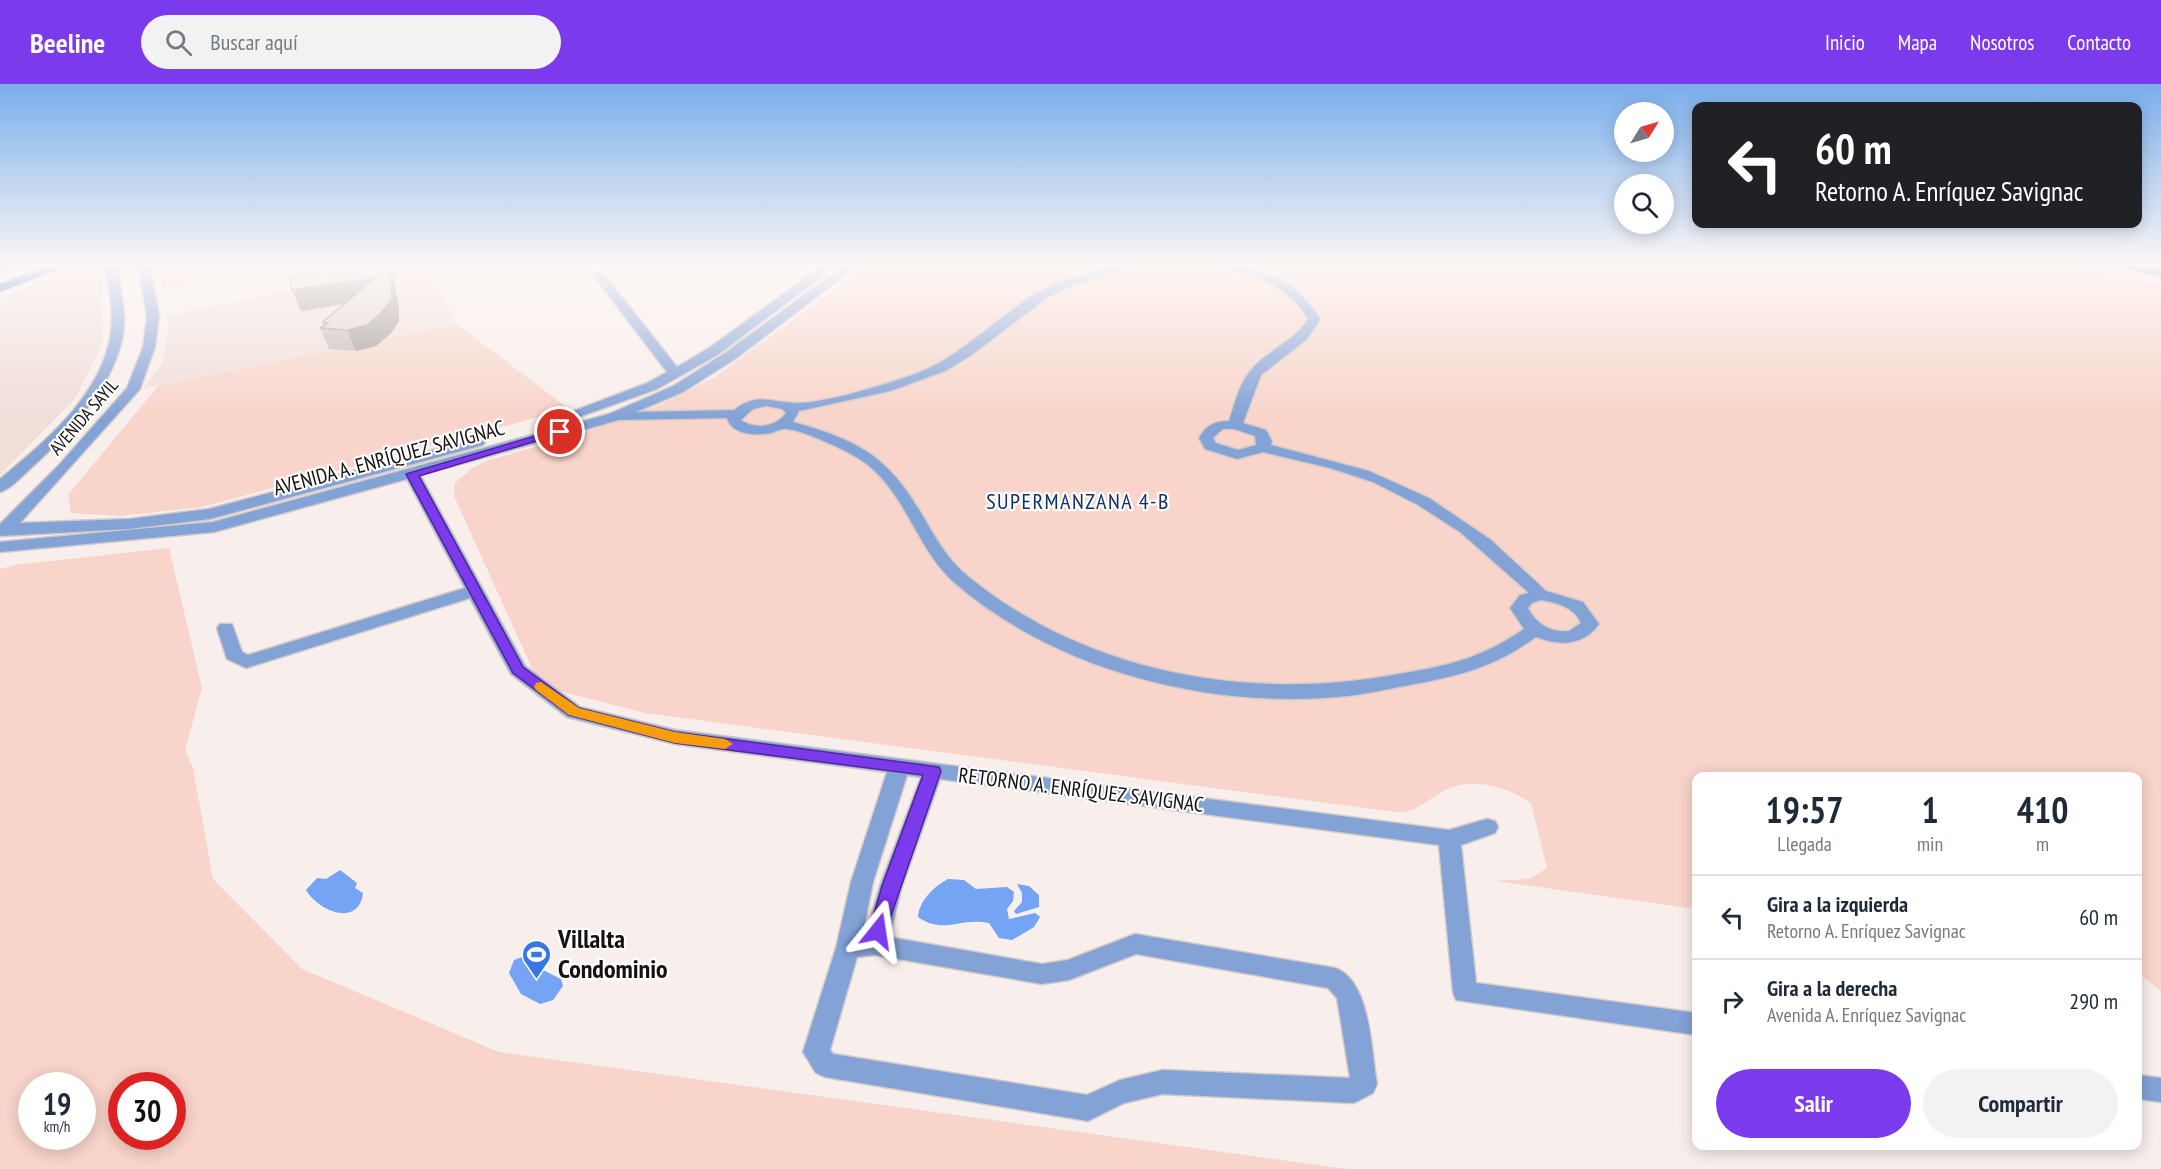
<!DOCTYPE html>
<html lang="es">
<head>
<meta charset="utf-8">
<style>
  body { margin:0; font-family:"PT Sans Narrow",sans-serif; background:#f2f2f3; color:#1f2937; height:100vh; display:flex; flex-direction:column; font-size:22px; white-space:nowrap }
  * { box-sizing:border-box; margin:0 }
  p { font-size:20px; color:#747a83 }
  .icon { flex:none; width:33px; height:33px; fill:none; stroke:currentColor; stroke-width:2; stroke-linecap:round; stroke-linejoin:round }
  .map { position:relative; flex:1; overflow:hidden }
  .panel { position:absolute; left:1692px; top:688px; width:450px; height:378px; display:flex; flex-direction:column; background:#fff; border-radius:12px; box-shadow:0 3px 15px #0003 }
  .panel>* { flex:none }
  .guide { position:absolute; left:1692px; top:18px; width:450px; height:126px; border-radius:12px; box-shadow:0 3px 15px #0003; background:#202124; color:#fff; overflow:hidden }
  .needle { width:39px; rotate:53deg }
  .buttons { position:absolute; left:1614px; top:18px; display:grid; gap:12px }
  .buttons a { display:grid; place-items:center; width:60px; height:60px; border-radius:50%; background:#fff; box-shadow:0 3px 15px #0003; font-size:30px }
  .speed { position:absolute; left:18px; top:988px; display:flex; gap:12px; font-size:30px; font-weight:700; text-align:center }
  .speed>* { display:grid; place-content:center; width:78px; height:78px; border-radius:50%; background:#fff; box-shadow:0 3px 15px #0003; line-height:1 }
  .speed small { font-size:15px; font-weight:400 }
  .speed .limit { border:9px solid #d22; background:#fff; color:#111 }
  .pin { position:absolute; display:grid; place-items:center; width:51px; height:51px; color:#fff; margin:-26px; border:3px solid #fff; border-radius:50%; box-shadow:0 2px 6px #0007 }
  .me { position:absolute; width:66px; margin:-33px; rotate:15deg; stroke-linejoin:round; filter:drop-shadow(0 0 4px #0008) }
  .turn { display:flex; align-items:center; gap:21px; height:126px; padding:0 24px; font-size:27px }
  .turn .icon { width:78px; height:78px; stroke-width:2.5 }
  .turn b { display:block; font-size:42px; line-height:51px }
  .eta { display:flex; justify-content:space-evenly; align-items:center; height:102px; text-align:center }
  .eta b { font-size:36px; font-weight:700; line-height:42px }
  .action { display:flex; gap:12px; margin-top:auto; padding:12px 24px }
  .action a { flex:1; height:69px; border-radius:36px; background:#7c3aed; color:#fff; font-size:24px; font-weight:700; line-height:69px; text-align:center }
  .action a+a { background:#f2f2f3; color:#1f2937 }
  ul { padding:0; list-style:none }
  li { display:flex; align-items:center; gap:18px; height:84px; padding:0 24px; border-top:2px solid #e0e1e3 }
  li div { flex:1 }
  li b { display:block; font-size:22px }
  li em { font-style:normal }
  header { display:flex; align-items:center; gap:36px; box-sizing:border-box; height:84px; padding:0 30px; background:#7c3aed; color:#fff }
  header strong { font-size:28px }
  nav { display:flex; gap:33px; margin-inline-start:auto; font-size:21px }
  .search { width:420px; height:54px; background:#f2f2f3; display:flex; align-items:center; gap:15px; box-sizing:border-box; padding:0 21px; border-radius:33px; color:#747a83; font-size:22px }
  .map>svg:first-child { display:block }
  .built { fill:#f0ded9 }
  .green { fill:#f8d4ca; fill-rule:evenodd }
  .water { fill:#74a4f3 }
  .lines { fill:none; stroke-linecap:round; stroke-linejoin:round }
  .minor-casing { stroke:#d4cbc8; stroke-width:3 }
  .major-casing { stroke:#d4cbc8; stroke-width:3 }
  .minor { fill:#83a2d6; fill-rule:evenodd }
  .major { fill:#245bb9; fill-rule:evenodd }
  .wall { fill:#c0b6b5 }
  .shaded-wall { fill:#9c9493 }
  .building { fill:#dfd4d2; stroke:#9c9493; stroke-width:1.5 }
  .route { fill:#7c3aed; stroke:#51269a; stroke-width:1.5 }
  .slow { fill:#f59e0b }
  .labels { text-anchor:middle; stroke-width:4.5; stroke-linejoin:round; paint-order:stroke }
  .far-street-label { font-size:18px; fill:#141110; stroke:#fefefe }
  .street-label { font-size:21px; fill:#141110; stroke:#fefefe }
  .neighbourhood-label { font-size:22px; letter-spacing:1.5px; fill:#113065; stroke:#fefefe }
  .near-poi-label { font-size:26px; font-weight:bold; fill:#141110; stroke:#fefefe; text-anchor:start }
</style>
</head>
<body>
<header>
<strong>Beeline</strong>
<div class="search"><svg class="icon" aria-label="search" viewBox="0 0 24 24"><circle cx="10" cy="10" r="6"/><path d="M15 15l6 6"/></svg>Buscar aquí</div>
<nav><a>Inicio</a><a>Mapa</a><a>Nosotros</a><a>Contacto</a></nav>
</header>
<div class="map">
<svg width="2161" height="1085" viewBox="0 0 2161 1085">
  <rect width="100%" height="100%" fill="#f8eeeb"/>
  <g class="built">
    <path d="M96,182L102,197L103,258L76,313L0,391V214L67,188Z"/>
    <path d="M159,182H291L163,208Z"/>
    <path d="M401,182H427L457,240L144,304L162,279L168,249V232Z"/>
  </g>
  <g class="green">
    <path d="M866,182H2070L2161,202V907L2138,889V693H1696V825L1496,797L1529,795L1547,784L1531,719C1504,701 1468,691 1438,710C1424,719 1414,729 1396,728L645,629L540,602L454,412L455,399L471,385L486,377L569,353L662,320L715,293Z"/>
    <path d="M457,240L569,325L202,423L120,432L71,429L68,411L159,301Z"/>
    <path d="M169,464L202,604L185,666L193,684L213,795L302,885L499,968L1347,1085H0V485L15,481ZM32,1002H82V1053H32ZM122,1002H172V1053H122Z"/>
  </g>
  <g class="water">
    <path d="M340,786L357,799L355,804L363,809C359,844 318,827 306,806L317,794L326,795Z"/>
    <path d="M948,795L964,796L976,805L1007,803L1014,808L1013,817L1007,825L1009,835L1035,829L1040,833L1034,843L1012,856L999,854L989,839C960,833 944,851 918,833C919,817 934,802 948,795Z"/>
    <path d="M1017,800L1029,802L1039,811V823L1016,830L1014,827L1022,818V809Z"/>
    <path d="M530,870L536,873L539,884L561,895L563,902L553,916L540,920L521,910L509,889L514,876Z"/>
  </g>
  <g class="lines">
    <defs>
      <g id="minor">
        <path d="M105,182H117C120,206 128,232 122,256C110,308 68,350 29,386C21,393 11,405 0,408V395C45,358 104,309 111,247C114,225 108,203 105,182Z"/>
        <path d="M138,182H150L159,232L155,263L140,305L20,439L129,435L209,425L478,354L485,358L483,361L210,435L129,445L0,452V440L58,382L127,304L143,263L147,232Z"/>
        <path d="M822,182H835L719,270L657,305L562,339H552L550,336L647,299L667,288L594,192V188H602L677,283L709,264Z"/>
        <path d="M844,182H857L735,275L683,308L636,328L734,326C757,308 771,318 795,319C823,320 887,300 915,290C959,273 990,240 1029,214C1060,194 1101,182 1137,182L1072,202L1048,213L970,272L945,287L890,307L799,327L793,338C857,356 887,371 921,429C935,453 948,477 970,494C1088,589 1247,617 1393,591C1446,582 1479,576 1524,545L1510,524L1520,511L1529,509L1460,448L1418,421L1373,398L1330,384L1263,368L1237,375L1205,365L1199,354C1206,341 1215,337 1229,337C1235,319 1239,299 1252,285C1269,265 1294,258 1308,235C1294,211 1274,199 1248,191C1240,188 1228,187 1222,182C1264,182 1298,199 1320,235L1307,255L1261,291L1243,339L1266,346L1272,357L1271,361L1369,387L1429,414L1491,456L1546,507L1583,518L1599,540C1584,562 1559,562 1536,553C1491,586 1453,593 1399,603C1382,606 1365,610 1348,612C1214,626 1060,589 956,500C916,466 906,406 861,376C848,367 799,344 784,345C780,345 775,348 771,349C757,352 731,351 727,334L619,336L420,391L525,582L580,623L675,646L1449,746L1487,735L1495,737L1498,743L1495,749L1461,761L1476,899L1696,929V951L1456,916L1453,908L1439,761L940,695L902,802L889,853L1042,880L1068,876L1135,850L1335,884C1371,897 1371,967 1377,1000L1373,1009L1354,1019L1163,1010L1124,1019L1088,1037L825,993L816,989L803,968L836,864L851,798L887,688L675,660L567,633L511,590L470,514L246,584L227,575L217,544L220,540H232L242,568L248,571L465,504L407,395L214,448L0,468V458L213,438L609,330L673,302L725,269ZM766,322L782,325L786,329C776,343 755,346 741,336L753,325ZM1223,345H1234L1255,352L1256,361L1238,366L1216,359L1213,354ZM1541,516C1558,519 1574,523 1581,539L1569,547C1551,549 1536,540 1528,524L1532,519ZM907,691L921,693L880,802L866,852H862L873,798ZM1136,870L1328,904L1337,914L1350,994L1163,986L1120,996L1087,1011L833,970L830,966L857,873L875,871L1042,900L1069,896Z"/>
        <path d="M2138,991L2161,994V1018L2138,1015Z"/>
      </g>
      <g id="major">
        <path d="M0,182H11L0,188Z"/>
        <path d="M50,182H67L0,208V200Z"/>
        <path d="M2119,182H2141L2161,187V193Z"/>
      </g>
    </defs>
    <use href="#minor" class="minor-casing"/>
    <use href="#major" class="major-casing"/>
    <use href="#minor" class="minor"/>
    <use href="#major" class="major"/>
  </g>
  <g class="wall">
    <path d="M196,182H246L223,186Z"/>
    <path d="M351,182H389L394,195L399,224V237L391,249L376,262L356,267L329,265L320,244L324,241L323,238L343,220L301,227L292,206Z"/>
  </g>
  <g class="shaded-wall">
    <path d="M221,182H246L223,186Z"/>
    <path d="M388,182H389L394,195L399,224V237L391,249L376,262L356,267L347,246Z"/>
    <path d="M375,194L382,214L301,227L292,206Z"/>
  </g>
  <path class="building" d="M351,182H388L392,204L391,216L382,228L367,241L347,246L320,244L328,239L323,238L375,194L292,206L290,194Z"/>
  <linearGradient id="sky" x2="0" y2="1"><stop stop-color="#79aeec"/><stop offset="0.54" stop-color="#fcf7f6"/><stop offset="1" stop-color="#fcf7f6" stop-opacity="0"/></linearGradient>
  <rect width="2161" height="334" fill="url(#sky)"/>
  <path class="route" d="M556,346L566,348L419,392L523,583L579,624L675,648L939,683L941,687L884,852L878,854L871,852L869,847L882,802L923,691L675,659L569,631L513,589L406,390Z"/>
  <path class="slow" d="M541,598L579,624L675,648L725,655L733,660L725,665L675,659L569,631L536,606L534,603L536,599Z"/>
  <defs>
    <symbol id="stadium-pin" viewBox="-11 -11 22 30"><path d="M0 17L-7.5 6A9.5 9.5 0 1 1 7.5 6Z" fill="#3677e5" stroke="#fefefe"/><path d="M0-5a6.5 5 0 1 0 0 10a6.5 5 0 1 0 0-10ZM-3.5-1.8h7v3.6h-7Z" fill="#fff"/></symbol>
  </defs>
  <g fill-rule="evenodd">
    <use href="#stadium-pin" x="520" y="854" width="33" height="45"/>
  </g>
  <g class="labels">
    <g class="far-street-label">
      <text transform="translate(84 333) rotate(-49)" y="6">AVENIDA SAYIL</text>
    </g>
    <g class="street-label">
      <text transform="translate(389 374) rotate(-15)" y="7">AVENIDA A. ENRÍQUEZ SAVIGNAC</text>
      <text transform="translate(1081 706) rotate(7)" y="7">RETORNO A. ENRÍQUEZ SAVIGNAC</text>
    </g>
    <g class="neighbourhood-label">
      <text x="1078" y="425">SUPERMANZANA 4-B</text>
    </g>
    <g class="near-poi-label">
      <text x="558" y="864">Villalta<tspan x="558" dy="30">Condominio</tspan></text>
    </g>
  </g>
</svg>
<div class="buttons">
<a><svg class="needle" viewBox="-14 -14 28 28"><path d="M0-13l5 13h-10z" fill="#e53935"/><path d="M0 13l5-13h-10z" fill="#747a83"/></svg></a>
<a><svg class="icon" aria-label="search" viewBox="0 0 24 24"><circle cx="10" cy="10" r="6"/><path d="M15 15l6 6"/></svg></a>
</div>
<div class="speed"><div>19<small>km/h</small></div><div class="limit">30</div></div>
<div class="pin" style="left:560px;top:348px;background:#d93025"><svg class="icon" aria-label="arrive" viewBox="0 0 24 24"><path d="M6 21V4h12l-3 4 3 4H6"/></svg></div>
<svg class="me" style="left:878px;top:847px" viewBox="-20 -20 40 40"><path d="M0-17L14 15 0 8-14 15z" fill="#7c3aed" stroke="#fff" stroke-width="4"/></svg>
<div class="guide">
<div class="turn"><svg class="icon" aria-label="left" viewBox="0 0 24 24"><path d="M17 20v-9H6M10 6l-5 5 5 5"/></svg><div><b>60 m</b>Retorno A. Enríquez Savignac</div></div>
</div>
<section class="panel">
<div class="eta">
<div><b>19:57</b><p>Llegada</p></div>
<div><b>1</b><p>min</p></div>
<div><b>410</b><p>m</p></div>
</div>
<ul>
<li><svg class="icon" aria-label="left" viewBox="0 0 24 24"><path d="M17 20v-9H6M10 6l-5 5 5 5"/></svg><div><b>Gira a la izquierda</b><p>Retorno A. Enríquez Savignac</p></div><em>60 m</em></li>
<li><svg class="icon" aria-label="right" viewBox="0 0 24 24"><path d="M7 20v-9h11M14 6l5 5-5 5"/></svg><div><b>Gira a la derecha</b><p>Avenida A. Enríquez Savignac</p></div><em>290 m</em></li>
</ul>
<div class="action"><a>Salir</a><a>Compartir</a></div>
</section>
</div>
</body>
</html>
